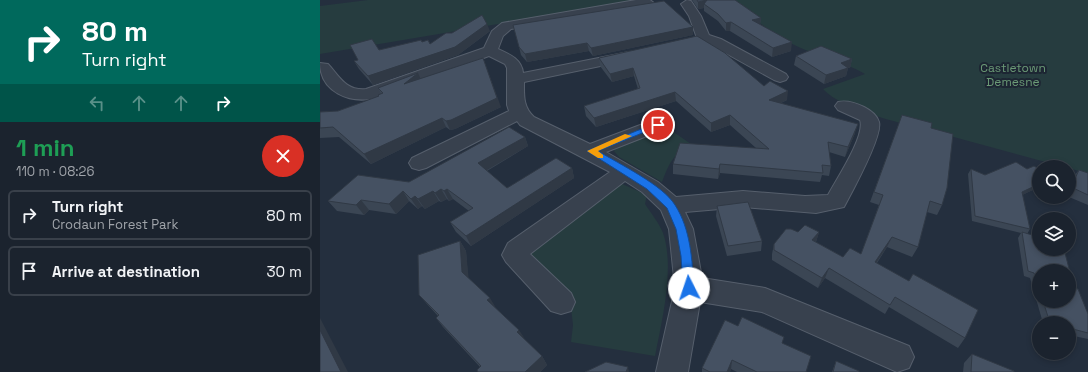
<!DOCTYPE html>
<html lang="en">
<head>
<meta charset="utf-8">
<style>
  body { margin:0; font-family:"Space Grotesk",sans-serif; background:#242b36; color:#f1f3f6; height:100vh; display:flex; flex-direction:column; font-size:15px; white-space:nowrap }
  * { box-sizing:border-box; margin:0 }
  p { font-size:13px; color:#a0a4aa }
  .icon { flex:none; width:22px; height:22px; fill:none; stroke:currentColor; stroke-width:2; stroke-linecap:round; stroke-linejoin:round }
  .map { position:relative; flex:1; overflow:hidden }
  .sheet { display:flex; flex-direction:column; background:#1b232e; width:320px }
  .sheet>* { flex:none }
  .guide { background:#00695c; color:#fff; overflow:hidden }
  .buttons { position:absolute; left:712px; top:160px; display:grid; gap:8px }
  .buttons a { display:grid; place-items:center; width:44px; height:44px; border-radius:50%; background:#1b232e; box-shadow:0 2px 6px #0003,0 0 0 1px #39404a; font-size:20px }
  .pin { position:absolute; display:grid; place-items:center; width:34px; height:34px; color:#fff; margin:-17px; border:2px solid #fff; border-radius:50%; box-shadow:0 1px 4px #0007 }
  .me { position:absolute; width:44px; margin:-22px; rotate:356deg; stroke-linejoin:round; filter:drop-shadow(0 0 3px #0008) }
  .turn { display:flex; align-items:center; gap:14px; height:84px; padding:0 16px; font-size:18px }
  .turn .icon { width:52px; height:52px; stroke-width:2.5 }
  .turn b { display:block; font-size:28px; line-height:34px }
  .lanes { display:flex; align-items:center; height:38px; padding:0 16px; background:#0003; justify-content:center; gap:20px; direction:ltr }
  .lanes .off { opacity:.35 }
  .round { display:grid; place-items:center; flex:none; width:42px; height:42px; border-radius:21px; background:#242b36 }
  .overview { display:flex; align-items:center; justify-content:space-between; height:68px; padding:0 16px }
  h1 { font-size:24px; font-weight:700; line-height:30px; color:#1e9e55 }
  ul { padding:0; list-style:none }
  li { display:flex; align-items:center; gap:12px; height:50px; margin:0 8px 6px; padding:0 8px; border:2px solid #39404a; border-radius:6px }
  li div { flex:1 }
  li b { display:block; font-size:15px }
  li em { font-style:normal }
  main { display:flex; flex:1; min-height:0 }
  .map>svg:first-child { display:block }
  .green { fill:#263c3f }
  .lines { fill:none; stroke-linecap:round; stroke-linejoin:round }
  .minor-casing { stroke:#565f6c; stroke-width:2 }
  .minor { fill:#38414e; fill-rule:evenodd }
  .wall { fill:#3b4654; fill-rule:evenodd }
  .shaded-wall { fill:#303945 }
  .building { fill:#455162; stroke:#303945 }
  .route { fill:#1a73e8; stroke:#114b97 }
  .slow { fill:#f59e0b }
  .labels { text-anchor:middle; stroke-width:4; stroke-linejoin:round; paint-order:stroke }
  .far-park-label { font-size:12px; fill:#6b9a76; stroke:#1d2633 }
</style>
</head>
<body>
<main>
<section class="sheet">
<div class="guide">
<div class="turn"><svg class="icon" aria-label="right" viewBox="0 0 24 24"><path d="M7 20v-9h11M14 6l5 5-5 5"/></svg><div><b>80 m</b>Turn right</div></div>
<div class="lanes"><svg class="icon off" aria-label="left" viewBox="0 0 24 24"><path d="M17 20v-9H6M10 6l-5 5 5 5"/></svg><svg class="icon off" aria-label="ahead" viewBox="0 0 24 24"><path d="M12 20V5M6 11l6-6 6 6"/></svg><svg class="icon off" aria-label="ahead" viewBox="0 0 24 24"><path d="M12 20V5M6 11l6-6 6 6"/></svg><svg class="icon" aria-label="right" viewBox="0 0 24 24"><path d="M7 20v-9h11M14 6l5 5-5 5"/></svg></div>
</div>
<div class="overview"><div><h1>1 min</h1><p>110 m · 08:26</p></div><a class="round" style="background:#d93025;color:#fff"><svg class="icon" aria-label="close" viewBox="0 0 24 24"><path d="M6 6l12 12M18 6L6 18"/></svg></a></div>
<ul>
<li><svg class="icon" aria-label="right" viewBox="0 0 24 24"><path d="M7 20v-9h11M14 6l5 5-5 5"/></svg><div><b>Turn right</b><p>Crodaun Forest Park</p></div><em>80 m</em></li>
<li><svg class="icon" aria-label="arrive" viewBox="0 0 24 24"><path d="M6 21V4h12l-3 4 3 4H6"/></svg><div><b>Arrive at destination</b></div><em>30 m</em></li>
</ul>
</section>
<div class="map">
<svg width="768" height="372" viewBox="0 0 768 372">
  <rect width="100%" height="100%" fill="#242f3e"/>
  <g class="green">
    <path d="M48,0H320L0,54V6Z"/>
    <path d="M414,0H768V174L749,168V167H744C702,156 661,144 619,133C589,125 523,111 503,89L545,74C528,64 514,61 496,54C464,43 438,24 414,0Z"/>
    <path d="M352,131L371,144C352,156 350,162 342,182L299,157L294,151L296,147C310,140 325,128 340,137Z"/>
    <path d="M300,183L327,195L325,204C331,213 339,223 343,233C355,267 342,321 335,356L251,342L253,325L251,308L208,257L213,247Z"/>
  </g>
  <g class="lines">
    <defs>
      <g id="minor">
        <path d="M316,0H330L334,3L328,7H319L191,29L183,36L178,49C189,54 202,59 203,73L309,52L314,53L316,56L314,59L309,60L204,82C204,96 203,107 214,117L270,144L336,119L343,117L350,119L352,123L350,127L286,152L338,182L356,197L423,191L485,196L508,195C516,180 546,135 540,120L518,110L515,106L518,102C527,100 536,103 544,107C550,110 557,115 559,122C563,136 532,192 524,207L496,213L423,207L365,212L373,229L382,278L445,288L589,346L594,357L589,368L577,372L442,312L380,302L368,372H336L355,288L349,229L341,210L322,192L305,181L210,254L251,293L255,302L251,311L241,314L231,311L186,262L182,255L188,243L290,172L200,125L197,121L106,168L99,170L92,168L89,163L92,158L189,111L187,105V68L185,64L169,56L55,98C30,104 0,92 0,63L8,64C20,77 26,91 46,89L164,48L172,31L182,23Z"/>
        <path d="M367,0L371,1L381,16L389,35L401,39L466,74L468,77L466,80L460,82L454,80L391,45L378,41L369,16L361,4Z"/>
      </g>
    </defs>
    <use href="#minor" class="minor-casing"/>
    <use href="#minor" class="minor"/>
  </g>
  <g class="wall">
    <path d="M372,0H415L441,18L440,24L471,51L452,57L410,31H406L398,21L384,11V8L378,9Z"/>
    <path d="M170,31L138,55L53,85L39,69L34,61L38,60L59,50L102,42L110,44Z"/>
    <path d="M373,35L273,56L269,51L207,62L201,55L199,47Z"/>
    <path d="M476,56L532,59L530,68H528L526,76L504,84L474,65Z"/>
    <path d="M279,58L444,86L467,100L461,103L535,133L525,157L509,152L511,166L509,176L502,175L500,182L400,173L398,179L353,174V164L436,148L410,125L391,132L356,101L276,127L266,116L264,106L318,89L314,76L292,82L280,66Z"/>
    <path d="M100,78L181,107L135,129L130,130L126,127L51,164L19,137L0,138V112L18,111L59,97L61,94L58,88Z"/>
    <path d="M582,115L611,128L622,205L617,215L607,212L598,247L592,257L567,247L557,263L645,338L638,348L569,307L565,314L505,278L498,288L452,260V254L454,244L478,232H499L496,242L523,257L541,254L559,205L550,202Z"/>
    <path d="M205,137L208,146L167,171L187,188L252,168L254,178L151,246L136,232L130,222L149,211L133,199L129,201L127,199L121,202L119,201L105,209L102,206L98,209L89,201L76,214L49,210L44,215L17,211L8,201L89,182Z"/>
    <path d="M651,169L665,175L707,169H719V187L702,195L710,229L707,234L754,288L768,314V339L749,335V323H723L710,278L704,276L698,238L701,233L652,221L648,174ZM719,271L749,301H719Z"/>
    <path d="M759,170L768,173V205L749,197V186L753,177Z"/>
    <path d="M397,206L442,241L441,251L407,256L396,216Z"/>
    <path d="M140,241L146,251L148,278L204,339L222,356L227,365L220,372H158L160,367L123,327L116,318L118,316L107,304L99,295Z"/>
    <path d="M418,326L462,343L486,372H417L411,369L410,372H382V368Z"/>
    <path d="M652,354L694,372H643L644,363Z"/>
    <path d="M516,361L539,372H512Z"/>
  </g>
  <g class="shaded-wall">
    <path d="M387,0L384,4V8L378,9V2Z"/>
    <path d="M441,18L440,26L432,20Z"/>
    <path d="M411,22L410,31H406V23Z"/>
    <path d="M167,24L170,31L138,55L53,85L48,76Z"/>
    <path d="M373,27V35L273,56L271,48Z"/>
    <path d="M472,42L471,51L452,57L453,48Z"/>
    <path d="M267,43L269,51L207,62L205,54Z"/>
    <path d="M163,58L181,107L135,129L130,130L126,121Z"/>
    <path d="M532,59L530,68H528L526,76L504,84L506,75L521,63Z"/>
    <path d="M313,68L314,76L292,82L290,74Z"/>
    <path d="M98,73L102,82L84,84Z"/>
    <path d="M468,91L467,100L448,109L449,100Z"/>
    <path d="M355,92L356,101L276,127L274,118Z"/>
    <path d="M410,115V125L391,132V123Z"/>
    <path d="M122,118L126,127L51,164L44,154Z"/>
    <path d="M538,124L535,133L525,157L528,147Z"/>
    <path d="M205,137L208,146L162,173L158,163Z"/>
    <path d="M400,164V173L398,179L399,169Z"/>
    <path d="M252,168L254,178L151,246L146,236Z"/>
    <path d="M719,184V187L698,197L702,192Z"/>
    <path d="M121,189L127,199L121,202L115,193Z"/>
    <path d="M127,189L133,199L129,201L124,191Z"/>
    <path d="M83,191L89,201L76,214L69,204Z"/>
    <path d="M113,191L119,201L105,209L98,199Z"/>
    <path d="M95,196L102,206L98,209L91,199Z"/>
    <path d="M41,200L49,210L44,215L36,205Z"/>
    <path d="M499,232L496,242L492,240Z"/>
    <path d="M572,237L567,247L550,272L555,262Z"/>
    <path d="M140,241L146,251L149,282L142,272Z"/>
    <path d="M509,268L505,278L498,288L502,278Z"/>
    <path d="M170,298L176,308L167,300Z"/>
    <path d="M0,318L28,372H21L0,330Z"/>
    <path d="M199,330L205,339L197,332Z"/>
    <path d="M222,356L227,365L220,372H205Z"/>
    <path d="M412,360L411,369L410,372H407Z"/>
    <path d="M308,367L309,372H306Z"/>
  </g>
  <g class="building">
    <path d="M377,0H415L441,18L432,20L472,42L453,48L411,22L406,23L398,14L384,4L387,0L378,2Z"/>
    <path d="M344,1L373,27L271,48L267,43L205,54L199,47L193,25Z"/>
    <path d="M162,15L167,24L135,47L48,76L34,61L38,60L30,45L52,39L59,50L101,40L102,42L108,40L110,44L126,33H132Z"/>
    <path d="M377,36L405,53L444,86L450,81L468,91L449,100L538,124L528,147L508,142L511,166L502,165L503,173L400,164L399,169L353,164L360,143L449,149L410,115L391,123L355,92L274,118L264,106L320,88L313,68L290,74L279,58Z"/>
    <path d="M501,46L532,59L521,63L528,68L506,75L476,56Z"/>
    <path d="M163,58L177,98L131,120L126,121L122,118L44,154L13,127L0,128V112L18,111L59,96L58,95L63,93L58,88L98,73L84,84Z"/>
    <path d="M582,115L612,123L611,128L633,134L627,188L622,205L610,201L598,247L572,237L555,262L589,281L593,274L658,310L645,338L575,297L570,305L509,268L502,278L454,250V244L466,229H471L478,232L485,225L499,232L492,240L523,257L530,248L541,254L563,195L554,192Z"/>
    <path d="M189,127L205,137L158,163L187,188L236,158L252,168L146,236L130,222L153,208L127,189L124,191L121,189L115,193L113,191L98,199L95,196L91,199L83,191L69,204L41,200L36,205L8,201L38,175L89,182Z"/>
    <path d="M696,162L707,169L714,166L719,169V184L702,192L710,229L655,216L651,169L665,175Z"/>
    <path d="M759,170L768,173V195L751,187Z"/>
    <path d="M428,202L442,241L408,246L397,206Z"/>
    <path d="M702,232L719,237V249H744L754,288L758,289L768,314V333L749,328V323H730L723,301H749V271H719V288L714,273L708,271Z"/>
    <path d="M140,241L142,272L170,298L167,300L199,330L197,332L222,356L205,372H158L157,370L161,366L116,318L119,315L99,295L98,255Z"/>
    <path d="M422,317L464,337L462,343L491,356L486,372H437L412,360L407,372H390L382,368L405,320L418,326Z"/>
    <path d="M0,330L21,372H0Z"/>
    <path d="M652,354L694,371V372H651Z"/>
    <path d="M516,361L539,371V372H513Z"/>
    <path d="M286,362L308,367L306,372H265Z"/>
  </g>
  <path class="route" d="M336,123L342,125L278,151C299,164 343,185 355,205C371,230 372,260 374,288L373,292L369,293L365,292L363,288L361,256L356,229L347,208L327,189L267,151Z"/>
  <path class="slow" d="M305,134L312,136L278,151L283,155V158H278L267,151Z"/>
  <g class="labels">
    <g class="far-park-label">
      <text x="693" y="72">Castletown<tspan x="693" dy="14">Demesne</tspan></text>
    </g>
  </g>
</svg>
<div class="buttons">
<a><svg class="icon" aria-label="search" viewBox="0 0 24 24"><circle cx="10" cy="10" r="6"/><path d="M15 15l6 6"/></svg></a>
<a><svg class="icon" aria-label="layers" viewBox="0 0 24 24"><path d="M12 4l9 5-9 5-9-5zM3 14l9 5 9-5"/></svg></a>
<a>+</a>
<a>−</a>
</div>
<div class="pin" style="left:338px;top:125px;background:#d93025"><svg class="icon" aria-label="arrive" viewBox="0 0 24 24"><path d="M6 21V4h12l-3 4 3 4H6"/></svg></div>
<svg class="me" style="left:369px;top:288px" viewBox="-20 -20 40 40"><circle r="19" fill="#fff"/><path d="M0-13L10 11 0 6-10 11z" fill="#1a73e8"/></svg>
</div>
</main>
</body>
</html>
